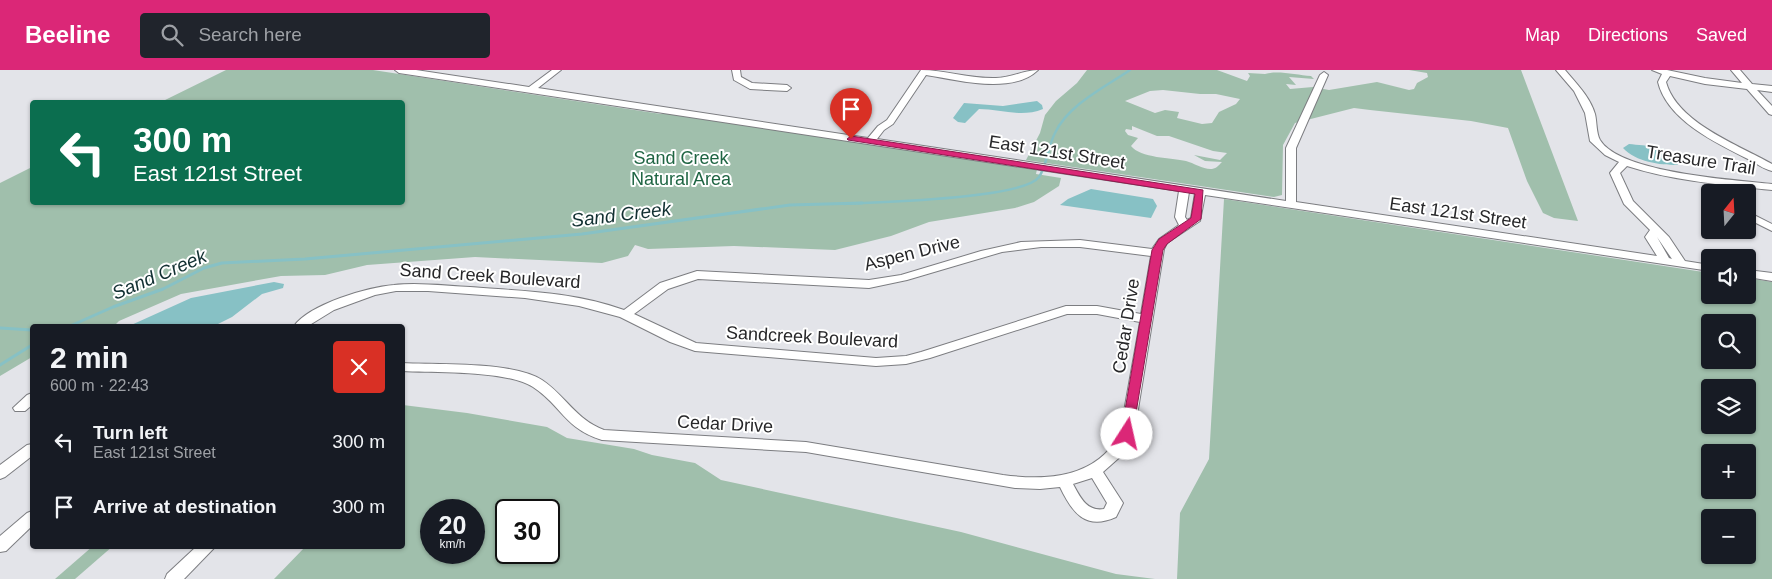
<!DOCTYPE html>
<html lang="en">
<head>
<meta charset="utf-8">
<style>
  body { margin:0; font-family:Arial,sans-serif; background:#20242c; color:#f1f3f6; height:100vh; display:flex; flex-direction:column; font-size:19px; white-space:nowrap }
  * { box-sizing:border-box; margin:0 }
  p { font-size:16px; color:#9ea1a6 }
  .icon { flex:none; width:28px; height:28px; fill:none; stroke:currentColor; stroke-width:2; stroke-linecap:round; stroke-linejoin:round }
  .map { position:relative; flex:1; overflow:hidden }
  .side { position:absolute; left:30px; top:254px; width:375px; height:225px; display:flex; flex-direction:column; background:#171b24; border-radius:5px; box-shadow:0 1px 4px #0004 }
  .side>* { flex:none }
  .banner { position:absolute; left:30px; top:30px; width:375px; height:105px; border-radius:5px; box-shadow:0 1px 4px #0004; background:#0b6e4f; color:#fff; overflow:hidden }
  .needle { width:32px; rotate:18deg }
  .buttons { position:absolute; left:1701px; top:114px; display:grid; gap:10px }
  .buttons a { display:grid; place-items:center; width:55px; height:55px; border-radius:5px; background:#171b24; box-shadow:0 1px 4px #0004; font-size:25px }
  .speed { position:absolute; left:420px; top:429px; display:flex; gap:10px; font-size:25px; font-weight:700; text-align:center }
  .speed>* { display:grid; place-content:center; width:65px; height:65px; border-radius:50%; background:#171b24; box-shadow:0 1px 4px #0004; line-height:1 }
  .speed small { font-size:12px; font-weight:400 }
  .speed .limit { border:2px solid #111; border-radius:8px; background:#fff; color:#111 }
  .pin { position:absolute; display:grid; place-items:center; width:42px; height:42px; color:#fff; margin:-51px -21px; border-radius:50% 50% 50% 0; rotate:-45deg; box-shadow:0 0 5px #0007 }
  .pin .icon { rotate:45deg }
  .me { position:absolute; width:55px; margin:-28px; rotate:10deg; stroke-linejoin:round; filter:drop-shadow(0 0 4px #0008) }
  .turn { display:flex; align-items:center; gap:18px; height:105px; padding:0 20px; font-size:22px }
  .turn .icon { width:65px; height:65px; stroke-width:2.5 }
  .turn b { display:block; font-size:35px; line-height:42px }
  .round { display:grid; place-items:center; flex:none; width:52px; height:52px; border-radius:5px; background:#20242c }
  .head { display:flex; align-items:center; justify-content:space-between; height:85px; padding:0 20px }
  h1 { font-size:30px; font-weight:800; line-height:38px }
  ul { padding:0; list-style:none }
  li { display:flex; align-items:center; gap:15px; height:65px; padding:0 20px }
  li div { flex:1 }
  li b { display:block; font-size:19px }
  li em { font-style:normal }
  header { display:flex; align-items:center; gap:30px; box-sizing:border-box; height:70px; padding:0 25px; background:#db2777; color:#fff }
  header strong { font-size:24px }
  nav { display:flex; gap:28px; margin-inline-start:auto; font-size:18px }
  .search { width:350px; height:45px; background:#20242c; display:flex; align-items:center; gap:12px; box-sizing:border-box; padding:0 18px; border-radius:5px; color:#9ea1a6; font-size:19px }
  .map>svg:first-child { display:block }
  .green { fill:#a0bfac; fill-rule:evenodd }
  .water { fill:#87c1c5 }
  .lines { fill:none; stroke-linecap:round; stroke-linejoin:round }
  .stream-far1 { stroke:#87c1c5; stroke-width:2.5 }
  .stream { stroke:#87c1c5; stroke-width:3 }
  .minor-casing { stroke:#7c7d81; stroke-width:2 }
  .minor { fill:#fff; fill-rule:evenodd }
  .route { fill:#db2777; stroke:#8e194d }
  .labels { text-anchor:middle; stroke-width:4; stroke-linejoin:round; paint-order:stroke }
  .street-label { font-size:18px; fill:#272729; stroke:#fff }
  .park-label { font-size:18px; fill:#1f6543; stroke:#fff }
  .water-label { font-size:19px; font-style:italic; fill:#123032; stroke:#fff }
</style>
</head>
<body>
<header>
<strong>Beeline</strong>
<div class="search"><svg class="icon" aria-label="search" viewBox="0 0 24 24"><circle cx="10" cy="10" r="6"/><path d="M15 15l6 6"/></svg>Search here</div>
<nav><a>Map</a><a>Directions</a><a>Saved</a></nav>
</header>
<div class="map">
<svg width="1772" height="509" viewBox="0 0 1772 509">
  <rect width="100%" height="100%" fill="#e3e4e9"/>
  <g class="green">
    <path d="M226,0H373L661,44L663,43L1037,99L1036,104L1061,108L1059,116L1034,132L1015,138L929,152L891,166L835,180L734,176L648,179L635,175L628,186L602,193L475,187L367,195L325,205L281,206L181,224L119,251L114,256H32V287L0,306V113L32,97V132H402V32H161Z"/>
    <path d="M1087,0H1217L1247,11L1250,6L1248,3L1265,4C1277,0 1297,5 1311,6L1314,9L1289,7L1296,15L1286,14L1290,19L1313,17L1329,20L1377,12L1409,20L1414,19L1417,13L1428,7L1427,3L1409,0H1521L1578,151L1554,148L1543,143L1527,111L1508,58L1471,51L1370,40L1354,38L1295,53L1283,75L1282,125L1274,127L1026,90L1040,63L1045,45L1056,31L1077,13ZM1163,20L1200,24H1216L1240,29L1236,34L1219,42L1212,53L1202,54L1177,48L1179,42L1165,40L1155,43L1125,31L1150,21ZM1132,56L1157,66H1169L1213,81L1227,83L1220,90L1194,85L1205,91L1222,92C1219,95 1217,98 1212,99C1204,100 1194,93 1186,91C1172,88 1140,88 1131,76L1138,68L1128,65L1125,61L1126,59L1132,60Z"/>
    <path d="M1224,129L1710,203V225H1748V208L1772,212V509H1177L1180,443L1209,389ZM1748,252V290H1710V252ZM1710,318H1748V355H1710ZM1748,382V420H1710V382ZM1710,448H1748V485H1710Z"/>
    <path d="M403,335L467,343L547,357L567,368L634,379L652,385L695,393L721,410L961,462L1116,504L1155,509H274L306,476H402ZM431,440H474V482H431ZM506,440H549V482H506Z"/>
    <path d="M93,476H113L75,509H55Z"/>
  </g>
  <g class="water">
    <path d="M1037,31L1042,35L1043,39C1021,48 1000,39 979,39L965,53L958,52L953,48L964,33L1003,36Z"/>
    <path d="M1629,74C1646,76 1671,75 1680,92L1677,95C1660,95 1636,92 1623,78Z"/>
    <path d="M1091,119L1153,129L1157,136L1151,148L1060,135L1068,129Z"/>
    <path d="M274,212L284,214L283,218L262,224L232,247L214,256H129L191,228Z"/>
  </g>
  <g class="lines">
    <path class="stream-far1" d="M844,134C876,132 1023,129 1039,107C1047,95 1048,76 1055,63C1068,35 1105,17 1130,0"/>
    <g class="stream">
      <path d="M70,256L113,237L163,219L204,198L222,193L305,189L582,164L790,135L862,133"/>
      <path d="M0,258L32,260"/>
      <path d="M0,295L32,275"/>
    </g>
    <defs>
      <g id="minor">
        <path d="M395,0H416L529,17L552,0H561L538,18L868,68L878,56L887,50L921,0C945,0 970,9 996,8C1011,8 1024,0 1038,0C1012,25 958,10 926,5L893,54L884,60L877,69L1286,131V78L1320,5L1324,2L1328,5L1296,78V132L1657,186L1645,167L1650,160L1624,134L1610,103L1619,92L1605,85L1590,71L1585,43L1574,21L1556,0H1565C1576,13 1590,27 1595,44C1597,52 1596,63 1600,70C1620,103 1735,110 1772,114V120C1723,115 1674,111 1627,96L1620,103L1633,131L1669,167L1685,191L1710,195V201L1205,125L1200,151L1167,173L1164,179L1134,364L1121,386L1103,402L1123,433L1116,447C1085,461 1072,442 1060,417L1040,419L1015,418L806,382L602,370C565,359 561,335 533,317C507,300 434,303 402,301V293C438,295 512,291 542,310C566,326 575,349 604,360L806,372L1003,405C1048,411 1096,408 1120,364L1140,252L1097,244H1067L930,288L906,294L876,296L695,281L670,272L620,247L579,236L525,228L428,221H396L375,225L334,240L308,256H294C310,234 368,217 394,215C419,212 445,216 470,217C521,221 575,222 624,240L660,213L697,201L869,210L901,205L981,181L1021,172L1080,170L1152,179L1159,169L1179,155L1175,147L1179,121L399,3ZM1189,122L1195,123L1191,148L1187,150L1185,147ZM1657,167L1672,189L1669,188ZM1041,177H1080L1151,186L1141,244L1097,236H1066L921,282L906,286L876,288L696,273L634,244L668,219L698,209L869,218L907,210L1002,182ZM1092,408L1107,433L1104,439C1087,442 1080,427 1073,414Z"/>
        <path d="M732,0H740L741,7L752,13L787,15L791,18L787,21L750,19L734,10Z"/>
        <path d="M1652,0H1667L1705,8L1742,13L1731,0H1740L1752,14L1772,16V22L1757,20L1772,36V45L1769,44L1747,19L1705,14L1670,6L1666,12C1677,53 1739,75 1772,94V101C1763,99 1756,93 1748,89C1716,73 1667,50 1658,12L1662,4Z"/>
        <path d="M1748,142L1772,154V161L1748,149Z"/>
        <path d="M1748,200L1772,203V211L1748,207Z"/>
        <path d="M32,323V335L25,341H15L13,338L27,325Z"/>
        <path d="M32,374V386L5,407L0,409V395L27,375Z"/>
        <path d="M32,441V456L6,481L0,482V466L27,443Z"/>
        <path d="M197,476H216L184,509H165L167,504Z"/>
      </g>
    </defs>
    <use href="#minor" class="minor-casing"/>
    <use href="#minor" class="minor"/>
  </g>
  <path class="route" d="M851,66L1203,120L1201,149L1167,174L1163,180L1132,367L1127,369L1121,364L1152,180L1159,169L1191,148L1195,124L848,70L847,69Z"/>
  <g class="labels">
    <g class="street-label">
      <text transform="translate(1057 82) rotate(9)" y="6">East 121st Street</text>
      <text transform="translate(1701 90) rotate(9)" y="6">Treasure Trail</text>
      <text transform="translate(1458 143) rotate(8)" y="6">East 121st Street</text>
      <text transform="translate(912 183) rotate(-14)" y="6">Aspen Drive</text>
      <text transform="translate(490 206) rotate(4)" y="6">Sand Creek Boulevard</text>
      <text transform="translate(1126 256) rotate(-81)" y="6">Cedar Drive</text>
      <text transform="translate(812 267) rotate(3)" y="6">Sandcreek Boulevard</text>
      <text transform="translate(725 354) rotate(3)" y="6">Cedar Drive</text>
    </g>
    <g class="park-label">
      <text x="681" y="94">Sand Creek<tspan x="681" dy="21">Natural Area</tspan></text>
    </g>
    <g class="water-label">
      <text transform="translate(621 144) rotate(-7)" y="7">Sand Creek</text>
      <text transform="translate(159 204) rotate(-23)" y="7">Sand Creek</text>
    </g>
  </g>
</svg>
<div class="buttons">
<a><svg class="needle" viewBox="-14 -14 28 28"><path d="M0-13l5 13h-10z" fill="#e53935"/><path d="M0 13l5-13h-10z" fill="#9ea1a6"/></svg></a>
<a><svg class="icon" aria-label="sound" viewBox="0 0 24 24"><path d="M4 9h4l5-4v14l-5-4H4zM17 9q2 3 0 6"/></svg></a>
<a><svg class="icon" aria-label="search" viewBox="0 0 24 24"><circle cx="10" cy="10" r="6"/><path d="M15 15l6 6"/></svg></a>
<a><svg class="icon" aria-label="layers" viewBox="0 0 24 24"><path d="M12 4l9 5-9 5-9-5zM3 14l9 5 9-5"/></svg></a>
<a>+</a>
<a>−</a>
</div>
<div class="speed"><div>20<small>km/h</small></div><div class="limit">30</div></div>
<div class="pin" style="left:851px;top:69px;background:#d93025"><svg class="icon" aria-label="arrive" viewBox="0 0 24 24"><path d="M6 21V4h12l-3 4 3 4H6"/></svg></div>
<svg class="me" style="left:1127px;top:364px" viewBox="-20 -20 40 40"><circle r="19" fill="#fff"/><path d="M0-13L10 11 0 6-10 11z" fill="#db2777"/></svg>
<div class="banner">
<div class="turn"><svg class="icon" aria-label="left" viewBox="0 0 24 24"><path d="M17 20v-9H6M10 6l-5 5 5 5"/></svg><div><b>300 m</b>East 121st Street</div></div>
</div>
<section class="side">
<div class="head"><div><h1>2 min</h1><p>600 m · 22:43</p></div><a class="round" style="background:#d93025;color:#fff"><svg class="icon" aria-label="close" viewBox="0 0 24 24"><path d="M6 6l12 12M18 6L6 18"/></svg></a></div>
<ul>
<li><svg class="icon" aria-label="left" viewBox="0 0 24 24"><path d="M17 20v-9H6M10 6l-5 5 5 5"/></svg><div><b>Turn left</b><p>East 121st Street</p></div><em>300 m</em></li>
<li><svg class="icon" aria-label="arrive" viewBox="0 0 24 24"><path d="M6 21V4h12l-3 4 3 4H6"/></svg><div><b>Arrive at destination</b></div><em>300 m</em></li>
</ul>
</section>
</div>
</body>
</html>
